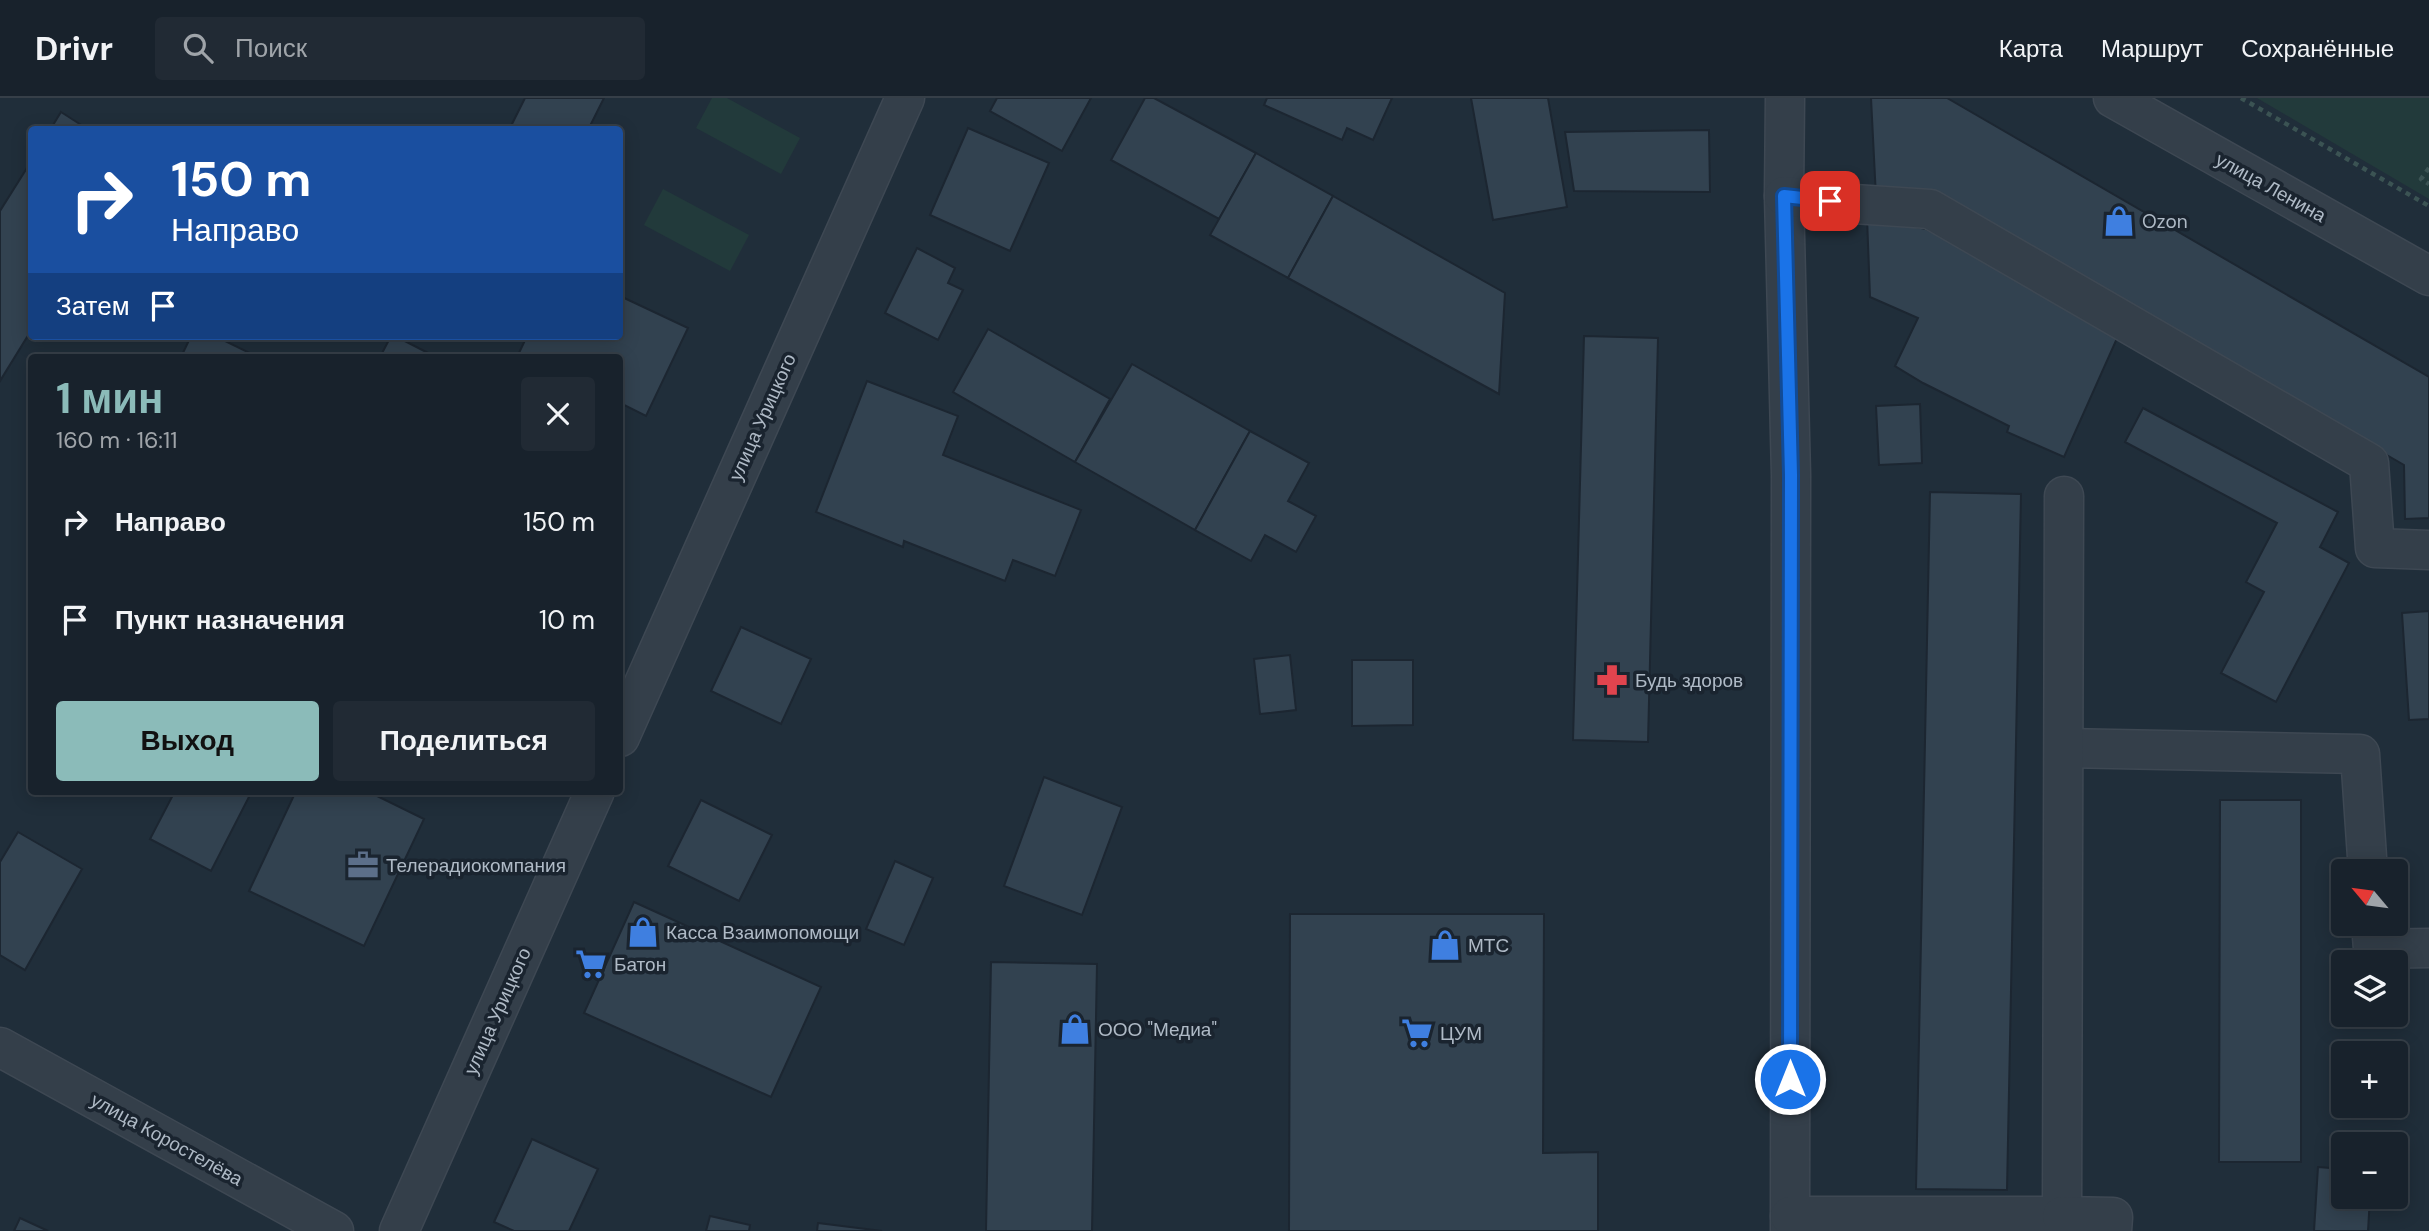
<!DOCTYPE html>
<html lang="ru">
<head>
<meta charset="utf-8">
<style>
  body { margin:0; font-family:"DM Sans",sans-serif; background:#212a34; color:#f1f3f6; height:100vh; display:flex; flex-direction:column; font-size:26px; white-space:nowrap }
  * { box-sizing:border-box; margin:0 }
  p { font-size:23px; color:#9fa4a9 }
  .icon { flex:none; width:38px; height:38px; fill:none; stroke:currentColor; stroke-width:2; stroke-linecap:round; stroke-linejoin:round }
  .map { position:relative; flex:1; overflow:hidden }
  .details { position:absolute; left:28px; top:256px; width:595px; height:441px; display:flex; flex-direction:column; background:#18222c; border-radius:7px; box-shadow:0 4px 18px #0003,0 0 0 2px #363f48 }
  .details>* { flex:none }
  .hud { position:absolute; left:28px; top:28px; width:595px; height:214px; border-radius:7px; box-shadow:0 4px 18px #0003,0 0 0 2px #363f48; background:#1a4fa0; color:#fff; overflow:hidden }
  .needle { width:46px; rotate:299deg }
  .buttons { position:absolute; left:2331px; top:761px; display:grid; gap:14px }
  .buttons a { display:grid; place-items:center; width:77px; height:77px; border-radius:7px; background:#18222c; box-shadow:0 4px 18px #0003,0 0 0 2px #363f48; font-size:35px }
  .pin { position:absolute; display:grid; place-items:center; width:60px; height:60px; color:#fff; margin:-30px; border-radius:14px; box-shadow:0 4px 10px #0006 }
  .me { position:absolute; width:77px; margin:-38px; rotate:0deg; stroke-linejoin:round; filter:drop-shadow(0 0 5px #0008) }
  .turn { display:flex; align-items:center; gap:24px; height:147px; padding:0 28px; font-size:32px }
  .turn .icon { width:91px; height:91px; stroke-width:2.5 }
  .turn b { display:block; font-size:49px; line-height:60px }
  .then { display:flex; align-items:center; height:66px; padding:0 28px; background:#0003; gap:14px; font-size:26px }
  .round { display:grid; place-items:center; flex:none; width:74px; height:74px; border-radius:7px; background:#212a34 }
  .overview { display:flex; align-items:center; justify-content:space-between; height:119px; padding:0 28px }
  h1 { font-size:42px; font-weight:700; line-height:52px; color:#8bbbb9 }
  .cta { display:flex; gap:14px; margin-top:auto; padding:14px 28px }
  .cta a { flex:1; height:80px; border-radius:7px; background:#8bbbb9; color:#111; font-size:28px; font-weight:700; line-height:80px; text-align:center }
  .cta a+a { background:#212a34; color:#f1f3f6 }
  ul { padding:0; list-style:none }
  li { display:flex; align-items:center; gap:21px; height:98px; padding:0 28px }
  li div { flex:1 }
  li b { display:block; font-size:26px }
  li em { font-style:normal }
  header { display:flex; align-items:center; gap:42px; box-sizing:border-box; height:98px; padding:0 35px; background:#18222c; border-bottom:2px solid #363f48 }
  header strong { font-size:33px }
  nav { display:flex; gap:38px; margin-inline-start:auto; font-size:24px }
  .search { width:490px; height:63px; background:#212a34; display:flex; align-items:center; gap:18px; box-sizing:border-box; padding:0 24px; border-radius:7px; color:#9fa4a9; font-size:26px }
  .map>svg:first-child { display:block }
  .green { fill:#223a3b }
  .building { fill:#324250; stroke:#1c2631; stroke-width:2 }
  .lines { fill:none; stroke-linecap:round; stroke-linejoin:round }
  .minor-casing { stroke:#3e4853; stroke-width:41 }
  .path { stroke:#3b5353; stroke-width:4.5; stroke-dasharray:5 5; stroke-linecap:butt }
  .minor { stroke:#343f4a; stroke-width:38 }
  .route-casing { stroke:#114b97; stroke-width:18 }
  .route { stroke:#1a73e8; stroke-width:12 }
  .labels { text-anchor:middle; stroke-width:7; stroke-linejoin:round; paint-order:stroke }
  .street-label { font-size:19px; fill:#afbac6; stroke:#1a242f }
  .poi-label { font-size:19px; fill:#afbac6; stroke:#1a242f; text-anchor:start }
</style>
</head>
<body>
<header>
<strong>Drivr</strong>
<div class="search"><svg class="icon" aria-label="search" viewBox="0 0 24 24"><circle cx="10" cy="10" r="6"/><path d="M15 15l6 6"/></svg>Поиск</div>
<nav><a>Карта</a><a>Маршрут</a><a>Сохранённые</a></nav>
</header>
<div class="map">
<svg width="2429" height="1133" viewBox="0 0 2429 1133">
  <rect width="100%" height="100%" fill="#202e3a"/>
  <g class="green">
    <path d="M712,0H727L800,40L781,76L696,30Z"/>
    <path d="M2257,0H2429V101Z"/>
    <path d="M663,91L749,137L730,173L644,127Z"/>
  </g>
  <g class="building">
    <path d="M525,0H604L588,32H509Z"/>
    <path d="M997,0H1091L1062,53L990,13Z"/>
    <path d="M1145,0H1154L1256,55L1219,121L1111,62Z"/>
    <path d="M1267,0H1392L1373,42L1347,30L1342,42L1264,7Z"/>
    <path d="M1471,0H1548L1567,109L1493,122Z"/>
    <path d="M1871,0H1947L2429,279V420L2405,421L2404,367L1934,96L1876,99Z"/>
    <path d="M61,14L89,32H50Z"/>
    <path d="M968,30L1049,65L1010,153L930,117Z"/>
    <path d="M1709,32L1710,94L1574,93L1565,34Z"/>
    <path d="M1256,55L1333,98L1288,180L1210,137Z"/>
    <path d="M32,62V231L0,283V113Z"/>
    <path d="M1333,98L1505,195L1499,296L1288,180Z"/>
    <path d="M1867,119L1926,131L2123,227L2064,359L2007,334L2009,328L1923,285L1895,268L1918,220L1870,199Z"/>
    <path d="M917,150L955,170L948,185L963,192L938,242L885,215Z"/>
    <path d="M620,198L688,230L646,318L620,305V259H523L518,257L527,238H620Z"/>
    <path d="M988,231L1110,301L1075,364L953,294Z"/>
    <path d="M191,238H215L258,259H181Z"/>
    <path d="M391,238H395L436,259H380Z"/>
    <path d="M1584,238L1658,240L1648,644L1573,642Z"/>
    <path d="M1132,266L1250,333L1195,432L1075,364Z"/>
    <path d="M867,283L958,318L943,357L1081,412L1055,478L1013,462L1005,483L904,443L903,449L816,414Z"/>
    <path d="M1920,306L1922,365L1879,367L1876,308Z"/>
    <path d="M2143,310L2338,414L2320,449L2349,465L2276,604L2221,575L2264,494L2246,484L2277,425L2125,344Z"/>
    <path d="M1250,333L1309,365L1288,403L1316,418L1296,454L1265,437L1251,463L1195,432Z"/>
    <path d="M1930,394L2021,396L2007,1092L1916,1091Z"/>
    <path d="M2429,513V621L2409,622L2402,515Z"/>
    <path d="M741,529L811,561L781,626L711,593Z"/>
    <path d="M1290,557L1296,612L1260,616L1254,561Z"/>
    <path d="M1352,562H1413V627L1352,628Z"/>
    <path d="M1044,679L1122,709L1082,817L1004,788Z"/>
    <path d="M175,693H252L211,773L150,741Z"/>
    <path d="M296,693H367L424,721L364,848L249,793Z"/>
    <path d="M701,702L772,737L739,803L668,768Z"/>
    <path d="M2220,702H2301V1064H2219Z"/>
    <path d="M18,734L82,771L25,872L0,857V764Z"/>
    <path d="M895,763L933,780L904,847L866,831Z"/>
    <path d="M634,804L821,889L771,999L584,915Z"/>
    <path d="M1290,816H1544L1543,1055L1598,1054V1133H1289Z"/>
    <path d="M991,864L1097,866L1092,1133H986Z"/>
    <path d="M532,1041L598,1071L569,1133H514L494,1124Z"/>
    <path d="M2318,1069L2343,1071V1099H2370L2368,1133H2314Z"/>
    <path d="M710,1118L750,1127L749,1133H706Z"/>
    <path d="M20,1120L48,1133H14Z"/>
    <path d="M818,1125L882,1133H817Z"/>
  </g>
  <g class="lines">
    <defs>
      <g id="minor">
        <path d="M1785,0L1784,98L1791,377L1790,1133"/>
        <path d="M2113,0L2429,178"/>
        <path d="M1784,98L1854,106L1930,111L2369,365L2375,450L2429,452"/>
        <path d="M620,639L905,0"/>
        <path d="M2064,650L2360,656L2368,774"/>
        <path d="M2371,826L2373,851L2429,850"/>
        <path d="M0,949L334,1133"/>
        <path d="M1790,1118H2062L2064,398"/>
        <path d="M2062,1118L2113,1119L2112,1133"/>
        <path d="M399,1133L595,693"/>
      </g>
    </defs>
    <use href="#minor" class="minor-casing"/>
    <g class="path">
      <path d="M2241,0L2429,108"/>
      <path d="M2429,70L2421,81L2429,86"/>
    </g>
    <use href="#minor" class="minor"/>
  </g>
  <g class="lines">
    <defs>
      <path id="route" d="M1790,981L1791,377L1784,98L1830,103"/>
    </defs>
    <use href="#route" class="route-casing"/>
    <use href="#route" class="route"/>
  </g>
  <defs>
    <symbol id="shop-bare" viewBox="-9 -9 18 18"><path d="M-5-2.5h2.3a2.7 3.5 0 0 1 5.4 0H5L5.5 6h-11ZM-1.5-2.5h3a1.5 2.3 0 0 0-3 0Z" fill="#3f7fe0" stroke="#1a242f" stroke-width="2.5" paint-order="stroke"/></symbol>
    <symbol id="pharmacy-bare" viewBox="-9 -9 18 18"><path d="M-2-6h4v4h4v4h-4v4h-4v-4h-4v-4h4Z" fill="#e0444e" stroke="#1a242f" stroke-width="2.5" paint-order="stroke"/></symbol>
    <symbol id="office-bare" viewBox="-9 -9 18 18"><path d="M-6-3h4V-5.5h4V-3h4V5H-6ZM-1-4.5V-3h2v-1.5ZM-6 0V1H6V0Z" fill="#5c6f8a" stroke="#1a242f" stroke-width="2.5" paint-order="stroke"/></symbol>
    <symbol id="supermarket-bare" viewBox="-9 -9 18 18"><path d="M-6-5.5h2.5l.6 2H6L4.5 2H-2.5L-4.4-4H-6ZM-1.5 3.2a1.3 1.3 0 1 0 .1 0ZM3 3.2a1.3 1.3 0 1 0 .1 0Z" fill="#3f7fe0" stroke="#1a242f" stroke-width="2.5" paint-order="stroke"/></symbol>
  </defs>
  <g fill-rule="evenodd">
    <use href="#shop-bare" x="2097" y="101" width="44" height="44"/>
    <use href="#pharmacy-bare" x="1590" y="560" width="44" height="44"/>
    <use href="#office-bare" x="341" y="745" width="44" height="44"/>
    <use href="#shop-bare" x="621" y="812" width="44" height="44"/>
    <use href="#shop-bare" x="1423" y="825" width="44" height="44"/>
    <use href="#supermarket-bare" x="569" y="844" width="44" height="44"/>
    <use href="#shop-bare" x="1053" y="909" width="44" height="44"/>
    <use href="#supermarket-bare" x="1395" y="913" width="44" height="44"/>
  </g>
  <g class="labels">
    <g class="street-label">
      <text transform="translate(2271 89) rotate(29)" y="7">улица Ленина</text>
      <text transform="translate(762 319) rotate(-66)" y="7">улица Урицкого</text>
      <text transform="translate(497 913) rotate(-66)" y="7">улица Урицкого</text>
      <text transform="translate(167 1041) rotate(29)" y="7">улица Коростелёва</text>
    </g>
    <g class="poi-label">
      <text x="2142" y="130">Ozon</text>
      <text x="1635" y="589">Будь здоров</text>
      <text x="386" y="774">Телерадиокомпания</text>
      <text x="666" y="841">Касса Взаимопомощи</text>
      <text x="1468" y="854">МТС</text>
      <text x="614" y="873">Батон</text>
      <text x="1098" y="938">ООО "Медиа"</text>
      <text x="1440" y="942">ЦУМ</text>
    </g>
  </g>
</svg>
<div class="buttons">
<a><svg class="needle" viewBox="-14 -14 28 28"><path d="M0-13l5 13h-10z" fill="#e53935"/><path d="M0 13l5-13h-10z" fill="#9fa4a9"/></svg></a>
<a><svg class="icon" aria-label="layers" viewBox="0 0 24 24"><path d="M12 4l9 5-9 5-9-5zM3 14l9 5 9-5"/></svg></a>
<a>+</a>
<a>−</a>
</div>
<div class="pin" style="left:1830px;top:103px;background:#d93025"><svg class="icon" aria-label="arrive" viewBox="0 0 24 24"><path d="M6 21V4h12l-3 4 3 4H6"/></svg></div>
<svg class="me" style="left:1790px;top:981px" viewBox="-20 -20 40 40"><circle r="17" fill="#1a73e8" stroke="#fff" stroke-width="3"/><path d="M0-11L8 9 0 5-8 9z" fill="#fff"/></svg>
<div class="hud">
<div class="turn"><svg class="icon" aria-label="right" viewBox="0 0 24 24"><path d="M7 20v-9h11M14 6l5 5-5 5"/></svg><div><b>150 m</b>Направо</div></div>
<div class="then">Затем<svg class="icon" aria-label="arrive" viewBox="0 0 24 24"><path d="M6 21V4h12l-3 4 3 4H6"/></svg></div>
</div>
<section class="details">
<div class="overview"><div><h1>1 мин</h1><p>160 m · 16:11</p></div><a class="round"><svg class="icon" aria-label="close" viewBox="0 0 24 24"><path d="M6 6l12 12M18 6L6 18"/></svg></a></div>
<ul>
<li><svg class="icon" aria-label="right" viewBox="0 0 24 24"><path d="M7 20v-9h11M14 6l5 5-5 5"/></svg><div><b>Направо</b></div><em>150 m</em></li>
<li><svg class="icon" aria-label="arrive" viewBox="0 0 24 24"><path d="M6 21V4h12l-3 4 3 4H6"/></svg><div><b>Пункт назначения</b></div><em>10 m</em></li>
</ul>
<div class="cta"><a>Выход</a><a>Поделиться</a></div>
</section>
</div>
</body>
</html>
